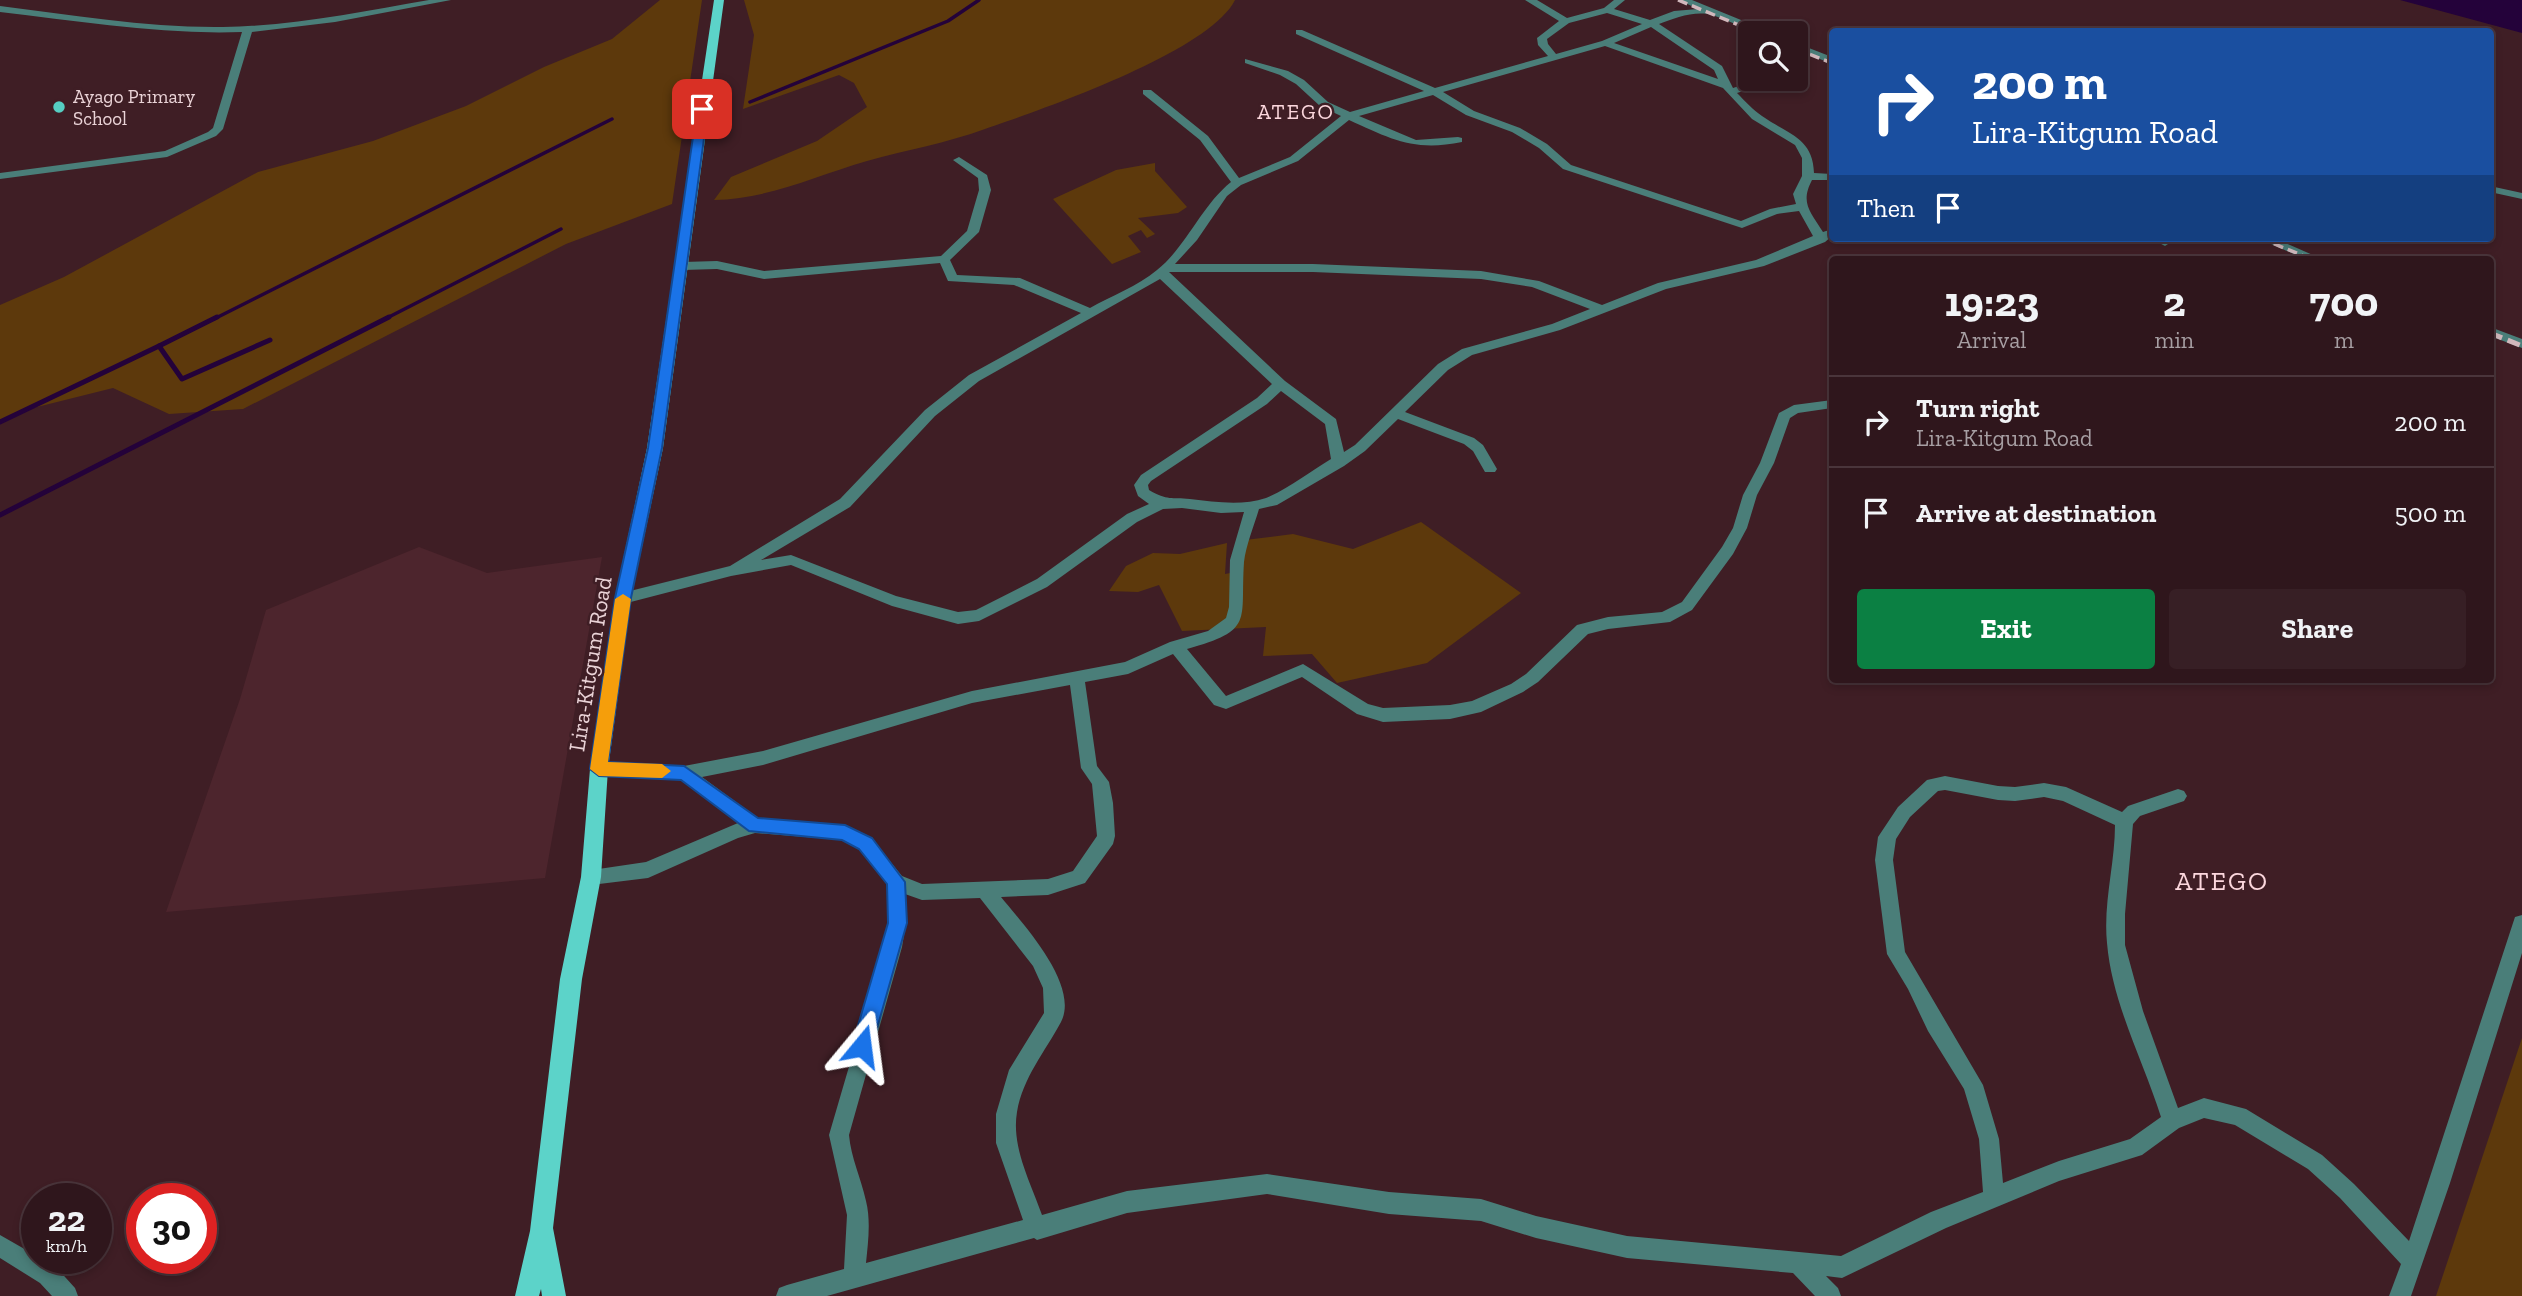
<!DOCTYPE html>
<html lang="en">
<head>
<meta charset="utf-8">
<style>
  body { margin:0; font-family:"Zilla Slab",serif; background:#371f25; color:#f1f3f6; height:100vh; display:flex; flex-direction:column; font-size:26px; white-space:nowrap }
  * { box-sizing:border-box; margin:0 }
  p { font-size:23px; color:#a79fa3 }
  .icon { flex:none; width:38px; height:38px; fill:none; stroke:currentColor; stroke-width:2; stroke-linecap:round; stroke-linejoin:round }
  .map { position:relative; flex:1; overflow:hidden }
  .panel { position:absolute; left:1829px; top:256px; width:665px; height:427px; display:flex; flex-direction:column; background:#2f161c; border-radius:7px; box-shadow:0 4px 10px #0003,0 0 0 2px #4a353b }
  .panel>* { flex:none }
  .banner { position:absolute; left:1829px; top:28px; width:665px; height:214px; border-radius:7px; box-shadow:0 4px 10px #0003,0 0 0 2px #4a353b; background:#1a4fa0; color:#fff; overflow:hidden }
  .buttons { position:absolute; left:1738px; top:21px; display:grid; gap:14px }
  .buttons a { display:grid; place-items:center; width:70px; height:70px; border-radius:7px; background:#2f161c; box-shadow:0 4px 10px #0003,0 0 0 2px #4a353b; font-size:35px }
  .speed { position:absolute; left:21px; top:1183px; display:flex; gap:14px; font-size:35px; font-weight:700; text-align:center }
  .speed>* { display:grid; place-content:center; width:91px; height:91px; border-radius:50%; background:#2f161c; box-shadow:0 4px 10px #0003,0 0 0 2px #4a353b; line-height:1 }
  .speed small { font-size:18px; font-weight:400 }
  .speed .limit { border:10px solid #d22; background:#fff; color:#111 }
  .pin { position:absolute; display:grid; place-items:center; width:60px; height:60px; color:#fff; margin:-30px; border-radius:14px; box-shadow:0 4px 10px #0006 }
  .me { position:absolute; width:77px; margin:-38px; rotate:16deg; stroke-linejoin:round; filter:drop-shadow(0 0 5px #0008) }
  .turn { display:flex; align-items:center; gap:24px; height:147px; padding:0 28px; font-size:32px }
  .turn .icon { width:91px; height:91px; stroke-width:2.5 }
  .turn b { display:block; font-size:49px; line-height:60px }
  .then { display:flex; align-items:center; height:66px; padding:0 28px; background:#0003; gap:14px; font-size:26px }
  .eta { display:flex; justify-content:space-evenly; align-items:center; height:119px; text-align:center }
  .eta b { font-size:42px; font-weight:700; line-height:49px }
  .action { display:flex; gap:14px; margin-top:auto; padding:14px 28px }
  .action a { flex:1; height:80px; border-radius:7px; background:#0b8043; color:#fff; font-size:28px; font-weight:700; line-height:80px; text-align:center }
  .action a+a { background:#371f25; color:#f1f3f6 }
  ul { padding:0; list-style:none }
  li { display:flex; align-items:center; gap:21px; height:91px; padding:0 28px; border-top:2px solid #4a353b }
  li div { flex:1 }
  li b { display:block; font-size:26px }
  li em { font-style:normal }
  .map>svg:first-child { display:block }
  .built { fill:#4d252d }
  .green { fill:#5d390c }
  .water { fill:#24023a }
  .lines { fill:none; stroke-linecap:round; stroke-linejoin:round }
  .stream-far1 { stroke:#24023a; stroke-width:3.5 }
  .stream { stroke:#24023a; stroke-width:5 }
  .minor { fill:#4a7e79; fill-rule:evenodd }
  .major { fill:#5cd3c9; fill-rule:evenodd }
  .rail-far1 { stroke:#d1b8bc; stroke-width:3.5; stroke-dasharray:10 5; stroke-linecap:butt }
  .rail { stroke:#d1b8bc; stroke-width:5; stroke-dasharray:13 6; stroke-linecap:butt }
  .route { fill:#1a73e8; stroke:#114b97; stroke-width:2 }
  .slow { fill:#f59e0b }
  .poi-dot { fill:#56cec3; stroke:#3f1e25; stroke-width:2.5 }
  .labels { text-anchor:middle; stroke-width:5; stroke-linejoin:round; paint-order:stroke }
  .far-poi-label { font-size:19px; fill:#ead3d7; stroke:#3f1e25; text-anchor:start }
  .far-quarter-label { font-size:21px; letter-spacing:2px; fill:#fcd7dd; stroke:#3f1e25 }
  .street-label { font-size:23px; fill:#ead3d7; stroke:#3f1e25 }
  .quarter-label { font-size:26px; letter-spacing:2px; fill:#fcd7dd; stroke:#3f1e25 }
</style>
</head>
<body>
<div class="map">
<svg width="2522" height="1296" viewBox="0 0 2522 1296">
  <rect width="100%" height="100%" fill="#3f1e25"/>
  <path class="built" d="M419,547L487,573L602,557L545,878L166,912L240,699L266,610Z"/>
  <g class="green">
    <path d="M660,0H702L672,204L566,244L243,409L169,414L113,388L33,408L0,423V305L64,277L258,172L373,141L466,106L544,67L612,39Z"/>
    <path d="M744,0H1235C1209,52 1043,109 985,129C947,143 906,150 867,161C815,176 769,199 714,200L731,177L817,141L867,107L854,83L839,75L743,109L754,35Z"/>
    <path d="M1155,163V171L1187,207L1178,213L1138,218L1155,234L1147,238L1141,230L1128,236L1141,252L1112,264L1053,199L1116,170Z"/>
    <path d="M1421,522L1521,593L1427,663L1337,683L1312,654L1263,656L1266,627L1182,631L1159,585L1138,592L1109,591L1126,566L1153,553L1180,554L1227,543L1225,574L1241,571L1245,540L1293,534L1353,549Z"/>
    <path d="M2522,1038V1296H2436Z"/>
  </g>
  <path class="water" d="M2400,0H2522V33Z"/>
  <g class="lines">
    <g class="stream-far1">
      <path d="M750,102L948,21L979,0"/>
      <path d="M214,319L612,119"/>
      <path d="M385,319L561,229"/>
    </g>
    <g class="stream">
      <path d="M159,346L217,317"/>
      <path d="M0,422L159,346L182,379L270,340"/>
      <path d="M0,515L389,317"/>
    </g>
    <g class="minor">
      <path d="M429,0H451L335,22L252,32L223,129L216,136L167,157L0,179V173L165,151L208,132L213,128L242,32C161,35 80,21 0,12V6C74,15 148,28 223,27C292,26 361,12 429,0Z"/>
      <path d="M1525,0H1537L1567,18L1604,8L1614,0H1625L1614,9L1650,20L1674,11L1698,9L1679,0H1692L1768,31L1770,33C1748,33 1732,21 1712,15C1696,10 1674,18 1659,24L1722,66L1733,88L1748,83L1750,79H1760L1756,87L1737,93C1745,101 1753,110 1762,116C1787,134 1813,137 1814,173L1832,174V180H1812C1800,203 1810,211 1823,232L1832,229V236L1825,242L1764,266L1666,289L1560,330L1472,355L1448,370L1405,412L1474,438L1483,445L1497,469L1495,472H1485L1473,451L1464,444L1398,419L1365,451L1344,466L1277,505L1259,509C1254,526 1246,545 1244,562C1240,622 1255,630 1187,649L1226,696L1303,664L1368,704L1383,708L1450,705L1472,701L1511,684L1526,674L1577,625L1608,617L1662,612L1682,602L1722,547L1733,528L1743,495L1760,463L1779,413L1794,405L1832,400V408L1798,413L1790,418L1774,463L1757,495L1747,528L1733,554L1692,610L1670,622L1608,629L1588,634L1538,682L1523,692L1481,712L1450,719L1383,722L1357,714L1302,677L1226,709L1214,705L1173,654L1128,674L1085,682L1097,766L1109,782L1113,803L1115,836L1113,844L1085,883L1048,895L1001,897C1023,924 1080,985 1061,1022C1045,1052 1023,1077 1017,1112C1011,1147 1031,1183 1042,1215L1127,1191L1267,1174L1389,1192L1481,1199L1536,1216L1627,1236L1841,1256L1931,1212L1983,1192L1979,1139L1964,1089L1928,1031L1908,989L1887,954L1875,860L1878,837L1898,807L1927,780L1945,776L1998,786L2015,787L2044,783L2066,787L2122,812L2128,806L2178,789L2184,791L2187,796L2184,801L2140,816L2133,824L2125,914V945L2143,1011L2178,1108L2204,1098L2246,1109L2322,1155L2354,1184L2409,1241L2513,923L2515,917L2522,915V953L2450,1183L2411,1296H2389L2401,1264L2340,1198L2308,1169L2235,1125L2204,1118L2179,1128L2142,1155L2059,1181L1946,1228L1842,1278L1826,1276L1838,1288L1841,1296H1815L1793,1273L1627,1258L1536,1238L1481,1221L1389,1214L1267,1194L1127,1213L1037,1240L1034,1238L827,1296H776L779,1288L787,1285L844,1269L847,1215L829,1135L884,947L888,923L887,884L859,848L843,840L755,833L738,838L648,878L591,885L585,883L582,877L585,871L646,862L738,823L681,780L599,776L593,774L591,769L593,764L599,762L684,766L763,751L972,691L1125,662L1170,642L1208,631L1226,618L1229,607L1230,560L1244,512L1221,513L1182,508L1163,509L1137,522L1047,587L979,621L958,624L892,606L791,565L731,576L623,604L618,602L615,598L618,594L730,566L840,499L925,410L969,375L1081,313L1014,285L948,281L940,263L764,279L717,269L683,270L677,266L683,262L717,261L764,271L941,256L967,231L979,190L978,178L953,160L959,157L987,175L991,190L979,232L950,260L957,275L1020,278L1090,308C1111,296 1138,286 1157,270C1187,246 1201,206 1231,182L1200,140L1143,94V90H1151L1208,136L1239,178L1290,157L1341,116L1320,106L1296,84L1280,75L1245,63V59L1288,71L1304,80L1328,102L1350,112L1424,91L1296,34V30H1302L1435,88L1548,56L1538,45L1537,38L1559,21ZM1607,13L1642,24L1602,41L1556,54L1548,44L1547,39L1569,23ZM1651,27L1714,70L1718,79L1614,43ZM1605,46L1723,88L1752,119L1795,145L1802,158V176L1793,194L1796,204L1770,209L1741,221L1571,165L1547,144L1520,128L1474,111L1443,92ZM1433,95L1466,115L1512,132L1539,148L1563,169L1742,228L1777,214L1799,211L1813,236L1756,260L1658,283L1602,305L1539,281L1481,271L1313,264H1175L1197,240L1227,196L1241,185L1298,161L1349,120C1391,139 1414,152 1462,142V138L1458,137L1416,140L1359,116ZM1169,272H1313L1481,279L1532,287L1590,309L1552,324L1462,349L1438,364L1355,445L1344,452L1336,419L1285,381ZM1160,279L1272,384L1257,398L1141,475L1134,485L1138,496L1149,504L1127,514L1037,579L976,610L958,612L896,596L791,555L761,560L850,507L935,416L979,381ZM1281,391L1325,424L1331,459C1311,471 1288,489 1266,498C1242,506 1215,502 1190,499C1171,497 1168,501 1149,490L1148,485L1151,481L1267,404ZM1070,685L1081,768L1092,784L1097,836L1073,871L1048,879L922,884L902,876L871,838L851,828L759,819L702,777L763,765L972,703ZM1945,790L1998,800L2015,801L2044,797L2063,801L2115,825C2115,864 2103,903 2107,943C2112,1003 2143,1060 2161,1117L2130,1139L2059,1161L2003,1183L1999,1139L1983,1085L1905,952L1893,860L1896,839L1910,817L1938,791ZM905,894L922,900L980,898L1033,966L1043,988L1044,1013L1009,1070L996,1114V1143L1023,1220L866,1263C868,1243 871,1221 866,1201C861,1178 851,1158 849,1135L902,947L906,923Z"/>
      <path d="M1796,43L1832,57V64L1796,49Z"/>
      <path d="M2490,186L2522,193V199L2490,192Z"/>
      <path d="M2150,238H2166L2171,242L2165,246Z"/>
      <path d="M2258,238H2274L2322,259H2305Z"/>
      <path d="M2490,327L2522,339V348L2490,336Z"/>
      <path d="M0,1235L56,1267L75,1288L78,1296H52L40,1283L0,1258Z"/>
    </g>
    <path class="major" d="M714,0H724L663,448L631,598L608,769L601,877L582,979L553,1228L566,1296H542L541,1289L539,1296H515L530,1231L560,979L581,877L590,769L615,598L647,448Z"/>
    <g class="rail-far1">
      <path d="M1678,0L1758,33"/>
      <path d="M1796,49L1832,63"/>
      <path d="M2260,238L2311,259"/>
    </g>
    <path class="rail" d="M2490,333L2522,346"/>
  </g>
  <path class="route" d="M702,106L708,109L662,448L631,598L608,762L684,766L758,818L845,825L872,838L905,882L907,923L872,1046L869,1053L862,1056L855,1053L852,1046L888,923L887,884L859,849L842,840L749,831L681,780L599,776L590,769L615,598L648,448L697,109Z"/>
  <path class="slow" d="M623,594L631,599L608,762L662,764L671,771L662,778L599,776L590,769L615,599Z"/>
  <circle class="poi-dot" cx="59" cy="107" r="7"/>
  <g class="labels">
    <g class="far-poi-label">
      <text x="73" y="103">Ayago Primary<tspan x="73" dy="22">School</tspan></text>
    </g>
    <g class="far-quarter-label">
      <text x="1296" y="119">ATEGO</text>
    </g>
    <g class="street-label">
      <text transform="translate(590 664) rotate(-81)" y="8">Lira-Kitgum Road</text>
    </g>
    <g class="quarter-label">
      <text x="2222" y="890">ATEGO</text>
    </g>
  </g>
</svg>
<div class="buttons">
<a><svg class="icon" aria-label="search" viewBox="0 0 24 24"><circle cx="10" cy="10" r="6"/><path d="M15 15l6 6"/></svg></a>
</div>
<div class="speed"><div>22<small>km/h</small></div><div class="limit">30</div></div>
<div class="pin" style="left:702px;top:109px;background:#d93025"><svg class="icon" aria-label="arrive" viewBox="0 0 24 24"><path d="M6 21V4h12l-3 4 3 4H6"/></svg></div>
<svg class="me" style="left:862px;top:1046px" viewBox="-20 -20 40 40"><path d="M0-17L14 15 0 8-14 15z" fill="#1a73e8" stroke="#fff" stroke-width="4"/></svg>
<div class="banner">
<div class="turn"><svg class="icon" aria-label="right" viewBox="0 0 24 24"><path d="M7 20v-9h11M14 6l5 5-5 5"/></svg><div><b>200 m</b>Lira-Kitgum Road</div></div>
<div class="then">Then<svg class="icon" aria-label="arrive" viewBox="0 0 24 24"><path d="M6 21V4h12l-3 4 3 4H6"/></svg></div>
</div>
<section class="panel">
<div class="eta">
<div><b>19:23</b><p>Arrival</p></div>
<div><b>2</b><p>min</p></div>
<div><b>700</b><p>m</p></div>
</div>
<ul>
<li><svg class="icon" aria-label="right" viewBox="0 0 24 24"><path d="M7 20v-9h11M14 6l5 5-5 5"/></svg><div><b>Turn right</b><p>Lira-Kitgum Road</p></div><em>200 m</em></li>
<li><svg class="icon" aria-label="arrive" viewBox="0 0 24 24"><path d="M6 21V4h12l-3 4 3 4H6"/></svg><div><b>Arrive at destination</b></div><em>500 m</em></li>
</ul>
<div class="action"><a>Exit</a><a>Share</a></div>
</section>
</div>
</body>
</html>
